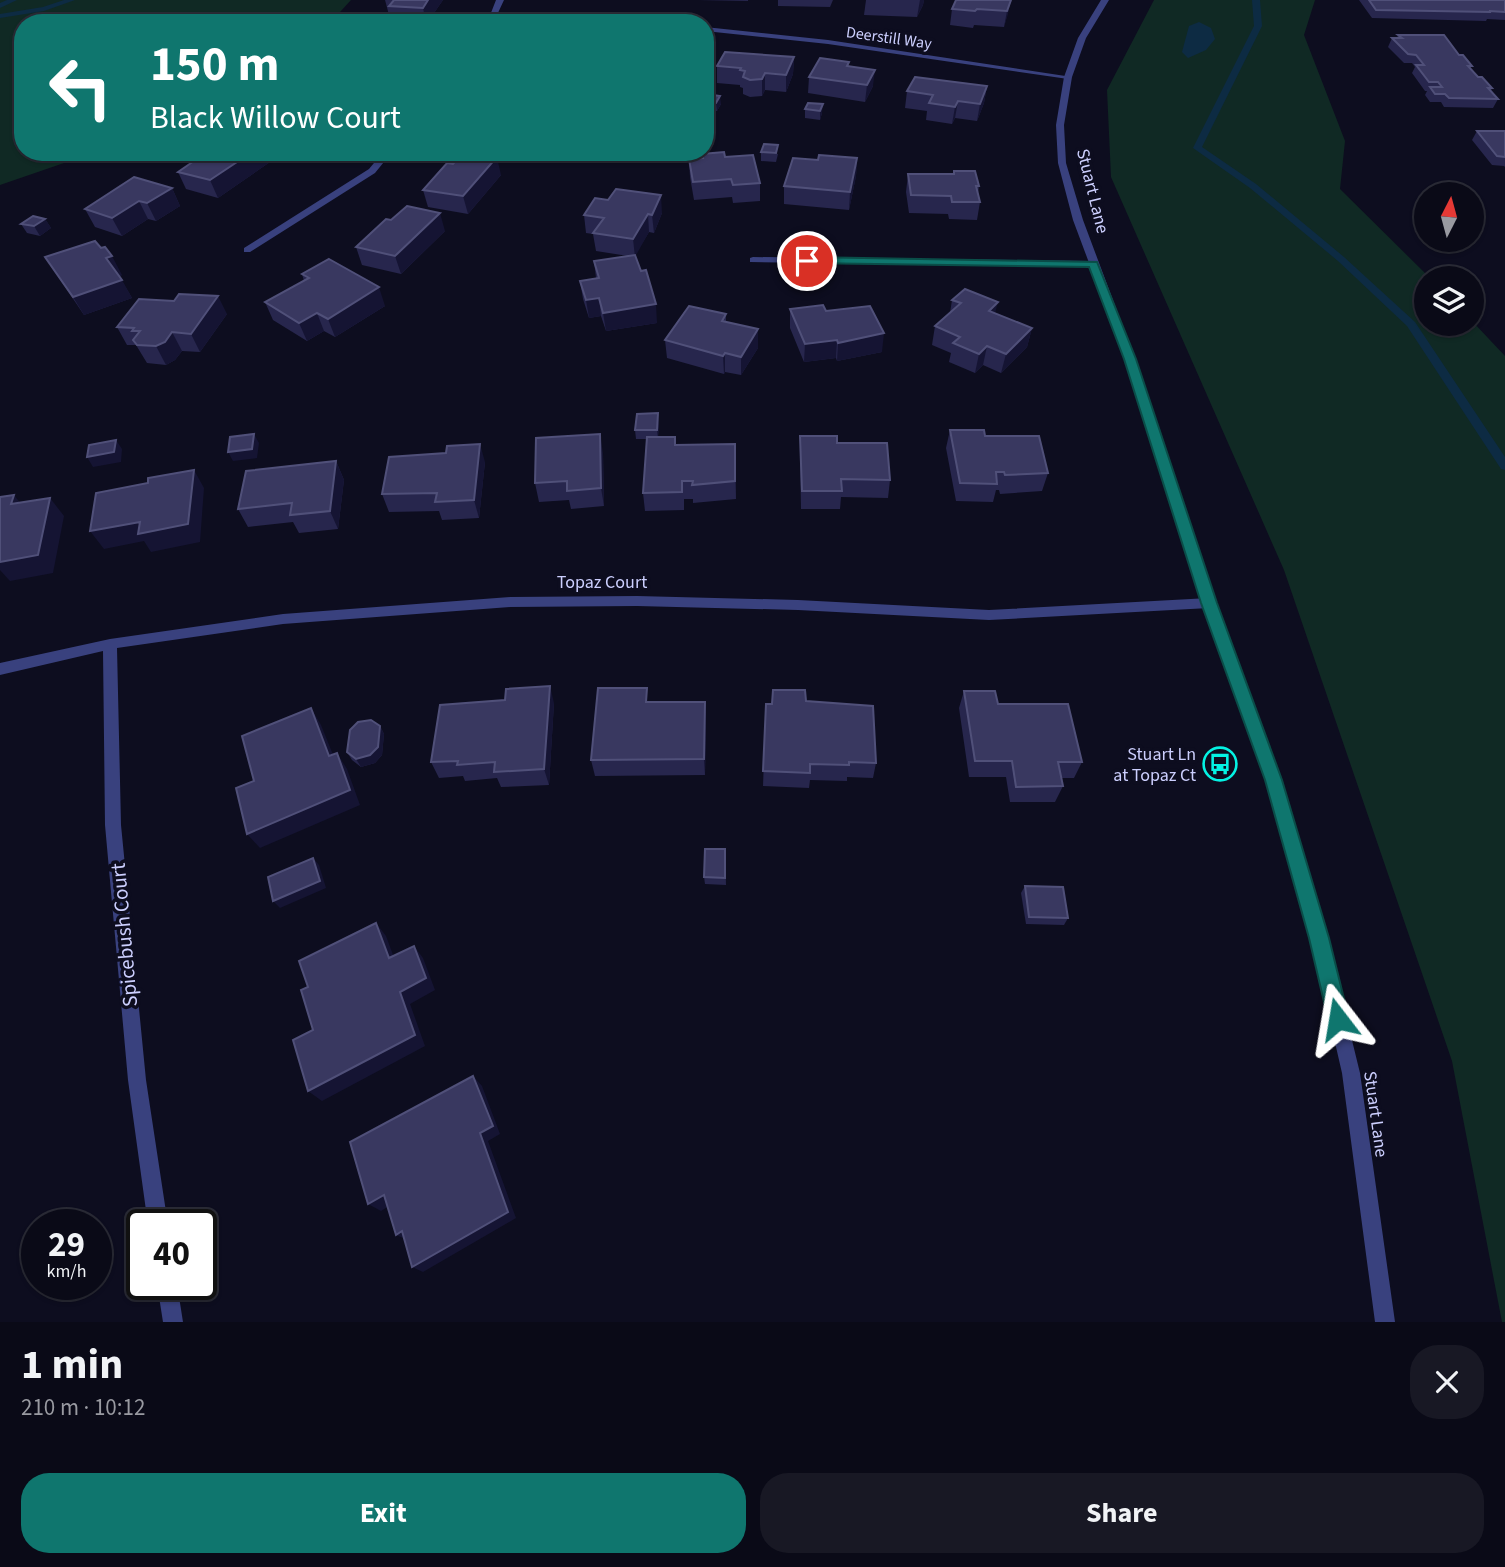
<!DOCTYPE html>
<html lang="en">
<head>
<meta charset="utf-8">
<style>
  body { margin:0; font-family:"Source Sans 3",sans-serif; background:#181824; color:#f1f3f6; height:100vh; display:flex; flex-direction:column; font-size:26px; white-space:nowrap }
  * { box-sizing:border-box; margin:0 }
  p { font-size:23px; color:#999aa1 }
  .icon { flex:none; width:38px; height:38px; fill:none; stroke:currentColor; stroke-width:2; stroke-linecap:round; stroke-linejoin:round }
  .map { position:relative; height:1322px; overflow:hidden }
  .side { display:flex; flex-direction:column; background:#0a0a17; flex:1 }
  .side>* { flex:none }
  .guide { position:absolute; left:14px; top:14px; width:700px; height:147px; border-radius:28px; box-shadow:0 2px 5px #0004,0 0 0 2px #2a2b36; background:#0f766e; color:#fff; overflow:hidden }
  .needle { width:46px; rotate:6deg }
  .tools { position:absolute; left:1414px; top:182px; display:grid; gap:14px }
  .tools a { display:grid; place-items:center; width:70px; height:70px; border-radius:50%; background:#0a0a17; box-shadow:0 2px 5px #0004,0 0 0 2px #2a2b36; font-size:35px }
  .speed { position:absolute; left:21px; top:1209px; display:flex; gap:14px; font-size:35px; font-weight:700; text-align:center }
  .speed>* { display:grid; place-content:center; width:91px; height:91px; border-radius:50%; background:#0a0a17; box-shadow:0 2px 5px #0004,0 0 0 2px #2a2b36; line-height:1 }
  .speed small { font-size:18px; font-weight:400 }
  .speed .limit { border:4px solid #111; border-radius:10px; background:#fff; color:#111 }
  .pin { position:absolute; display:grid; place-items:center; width:60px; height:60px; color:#fff; margin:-30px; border:4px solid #fff; border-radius:50%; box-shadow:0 2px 7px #0007 }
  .me { position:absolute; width:77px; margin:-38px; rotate:346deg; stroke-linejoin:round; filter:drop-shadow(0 0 5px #0008) }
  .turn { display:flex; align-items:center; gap:24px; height:147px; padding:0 21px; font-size:32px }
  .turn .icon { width:91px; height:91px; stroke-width:2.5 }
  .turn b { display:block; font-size:49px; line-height:60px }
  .round { display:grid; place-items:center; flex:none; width:74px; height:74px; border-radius:28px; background:#181824 }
  .head { display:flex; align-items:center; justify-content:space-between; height:119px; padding:0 21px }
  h1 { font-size:42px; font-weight:700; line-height:52px }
  .button { display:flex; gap:14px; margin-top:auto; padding:14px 21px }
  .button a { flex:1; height:80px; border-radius:28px; background:#0f766e; color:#fff; font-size:28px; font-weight:700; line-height:80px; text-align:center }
  .button a+a { background:#181824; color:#f1f3f6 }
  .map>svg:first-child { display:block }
  .green { fill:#102924 }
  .water { fill:#0d2b43 }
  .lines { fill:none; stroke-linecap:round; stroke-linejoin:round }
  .stream { fill:#0d2b43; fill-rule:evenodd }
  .minor { fill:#39417e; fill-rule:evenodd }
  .tertiary { fill:#39417e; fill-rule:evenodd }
  .wall { fill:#27264d }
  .shaded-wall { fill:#151433 }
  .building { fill:#393860; stroke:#505079; stroke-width:2 }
  .route { fill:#0f766e; stroke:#0a4d48; stroke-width:2 }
  .labels { text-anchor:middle; stroke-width:7; stroke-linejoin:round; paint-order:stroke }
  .far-street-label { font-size:16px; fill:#cccffe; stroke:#0d0d1f }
  .street-label { font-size:18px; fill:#cccffe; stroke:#0d0d1f }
  .poi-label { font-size:18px; fill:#cccffe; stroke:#0d0d1f; text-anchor:end }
  .near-street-label { font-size:21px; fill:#cccffe; stroke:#0d0d1f }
</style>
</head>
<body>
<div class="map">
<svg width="1505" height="1322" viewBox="0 0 1505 1322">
  <rect width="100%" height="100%" fill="#0d0d1f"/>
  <g class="green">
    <path d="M0,0H351L330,23H23V152H96L0,185Z"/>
    <path d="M1154,0H1315L1304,35L1345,141L1340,189L1430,278H1426V324H1472V321L1505,356V1322H1502L1452,1061L1284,570L1111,177L1107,90Z"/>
  </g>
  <path class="water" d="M1199,22L1211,28L1215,39L1206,50L1188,58L1182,52L1189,26Z"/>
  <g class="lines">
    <g class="stream">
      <path d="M7,0H17L0,8V3Z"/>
      <path d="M64,0H75L44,11L0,18V14L43,7Z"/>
      <path d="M1252,0H1260L1262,26L1202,147L1256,184L1344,257L1415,322L1505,457V470L1501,469L1407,326L1338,261L1250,188L1193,148L1254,26Z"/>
    </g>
    <g class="minor">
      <path d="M496,0H504L497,15L625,23L495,19L493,23H487Z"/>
      <path d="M705,27L828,40L1072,77L1068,79L828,44L705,31Z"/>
      <path d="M383,152H392L375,173L250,252H244V248L369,169Z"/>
      <path d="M753,257L1093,261L1098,264L1093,267L750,262V258Z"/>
      <path d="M637,596L798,600L989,610L1209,598L1216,603L1209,608L989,620L798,610L637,606L510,607L283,624L117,648L121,825L146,1080L168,1225H148L128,1080L105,825L103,651L0,675V663L110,639L283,614L510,597Z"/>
      <path d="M157,1284H177L183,1322H163Z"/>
    </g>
    <path class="tertiary" d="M1101,0H1109L1086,38L1072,77L1064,125L1066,163L1083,220L1135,359L1216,603L1282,780L1327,938L1360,1073L1395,1322H1375L1342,1073L1311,938L1266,780L1202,603L1125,359L1073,220L1058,163L1056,125L1064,77L1078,38Z"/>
  </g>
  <g class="wall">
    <path d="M385,0H443L427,23H382L389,15Z"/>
    <path d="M698,0H748V1Z"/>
    <path d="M778,0H833L830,7L778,6Z"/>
    <path d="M866,0H924L923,5L917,17L864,15Z"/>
    <path d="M1011,0L1004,27L974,25L973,28L950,25L952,9Z"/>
    <path d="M1359,0H1505V20L1487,19L1486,21L1372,18Z"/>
    <path d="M1398,35L1459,55L1472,66L1470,68L1478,77L1492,88L1491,91L1498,99L1493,108L1444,107L1441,102H1430L1425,95L1427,91H1425L1412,73L1415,67L1412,63H1404L1388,47L1392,38H1397Z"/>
    <path d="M794,57L793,74L786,92L765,90L762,96L750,97L743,94V88L740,87V85L717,83V66Z"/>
    <path d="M849,66L873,86L865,102L808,93L809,77Z"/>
    <path d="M987,86L984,103L977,121L955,118L952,124L926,120L927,111L905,108L907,91Z"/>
    <path d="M705,96L721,104L717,111L705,110Z"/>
    <path d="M808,103L822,113L820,120L805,118V109Z"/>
    <path d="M1477,131H1505V167L1504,166L1492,165L1472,140Z"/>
    <path d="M207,152H266L270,162L218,198L186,189L178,172Z"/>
    <path d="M761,152L778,154L776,162L761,161Z"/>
    <path d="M702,154L725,157L760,183V201L733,203L732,197L694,200L690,177L689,159L702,158Z"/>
    <path d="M857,158L856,176L849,210L784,204V186L818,160Z"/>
    <path d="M453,164L501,175L468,214L428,207L423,190Z"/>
    <path d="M954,171L979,186L978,194L980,202L977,220L949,219L948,214L909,213L906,192L908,174H953Z"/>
    <path d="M172,188L180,206L156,221L148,219L122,236L95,227L85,209Z"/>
    <path d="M662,213L654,233L649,232L635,255L657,323L606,331L601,316L589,318L583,299L580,281L596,278L594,261L628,256L596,251L593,234L586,233L584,215Z"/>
    <path d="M45,219L51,228L40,236L27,233L21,224Z"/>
    <path d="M445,231L401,274L362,265L356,247Z"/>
    <path d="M45,257L122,275L119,276L132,298L84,315Z"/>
    <path d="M302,274L385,306L335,337L324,331L307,341L273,320L265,302L304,281Z"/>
    <path d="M952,300L995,313L1032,328L1027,347L1001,373L983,365L975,373L949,362L951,353L932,345L935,326L950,313Z"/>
    <path d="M790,309L826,311L882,352L837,361L836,358L804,362L790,328Z"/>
    <path d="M227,314L200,352L182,351L175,360L166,365L147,363L136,345H127L117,327Z"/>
    <path d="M726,314V322L758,329V348L741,375L725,372L724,374L667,358L665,340Z"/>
    <path d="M659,423L658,437L675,445L735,444L736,499L693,503V499H684V510L645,511L643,493L647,439H636L635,430Z"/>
    <path d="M950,430L985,436L1048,473L1042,491L1000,494L999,490H996L993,502L956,501L946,448Z"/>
    <path d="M800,436L837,443L890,480L888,498L841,497L840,509H801L800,454Z"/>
    <path d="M603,453L604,506L571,509L569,500L539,502L535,483Z"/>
    <path d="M336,461L344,480L338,529L299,533L293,522L248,527L238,509Z"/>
    <path d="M485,462L479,518L442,520L439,511L389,512L382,494Z"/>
    <path d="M964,691L1082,762L1074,778H1061L1063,786L1055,802H1010L1006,777H969L959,708Z"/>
    <path d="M806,701L876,763L873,778L847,777V781L810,780L809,788L763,786L766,704Z"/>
    <path d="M705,702L706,718L705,775L595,776L591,760Z"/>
    <path d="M554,703L549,785L501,787L497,778L465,781L463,776L439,778L431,762Z"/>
    <path d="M380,726L384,734L382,755L375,763L361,767L352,760L347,752Z"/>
    <path d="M725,849L726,885L705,884L704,877Z"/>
    <path d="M1025,886L1068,918L1064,925L1026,924L1021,893Z"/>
  </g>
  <g class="shaded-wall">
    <path d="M428,0H443L427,23H426L423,8Z"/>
    <path d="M920,0H924L923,5L917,17Z"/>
    <path d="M1011,0L1008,14L1004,27L1007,11Z"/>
    <path d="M419,16L421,23H414Z"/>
    <path d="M794,57L793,74L786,92V75Z"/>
    <path d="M875,70L873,86L865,102L867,85Z"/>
    <path d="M765,73V90L762,96V79Z"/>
    <path d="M987,86L984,103L977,121L980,104Z"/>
    <path d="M720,96L721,104L717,111L716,103Z"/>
    <path d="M958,101L955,118L952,124L955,107Z"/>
    <path d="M823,104L822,113L820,120V111Z"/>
    <path d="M252,152H266L270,162L218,198L210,180Z"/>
    <path d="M497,157L501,175L468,214L463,196Z"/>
    <path d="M857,158L856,176L849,210L850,192Z"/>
    <path d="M172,188L180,206L156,221L147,203Z"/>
    <path d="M661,195L662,213L654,233L652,215Z"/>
    <path d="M139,201L148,219L122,236L112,218Z"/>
    <path d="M440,213L445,231L401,274L395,256Z"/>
    <path d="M648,214L649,232L635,257L633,239Z"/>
    <path d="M45,219L51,228L40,236L34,226Z"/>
    <path d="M112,256L122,275L116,277L106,258Z"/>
    <path d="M122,280L132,298L84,315L73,297Z"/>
    <path d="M379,287L385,306L335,337L328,319Z"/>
    <path d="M218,296L227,314L200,352L191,334Z"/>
    <path d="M599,298L601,316L589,318L586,300Z"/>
    <path d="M998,302L993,321L989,311Z"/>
    <path d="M656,304L657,323L606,331L603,313Z"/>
    <path d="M317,313L324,331L307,341L299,323Z"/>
    <path d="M1032,328L1027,347L1001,373L1006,354Z"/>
    <path d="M758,329V348L741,375V357Z"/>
    <path d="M172,332L182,351L175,360L166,365L156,346Z"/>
    <path d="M884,333L882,352L837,361L838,343Z"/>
    <path d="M837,340L836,358L804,362L805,344Z"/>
    <path d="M987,346L983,365L975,373L979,354Z"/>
    <path d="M725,353V372L724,374L723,356Z"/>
    <path d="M658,413L659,423L658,439L657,430Z"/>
    <path d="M254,434L259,443L257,458L233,461L228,452Z"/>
    <path d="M600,434L603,453L604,506L601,488Z"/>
    <path d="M116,440L122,449L121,462L93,467L87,457Z"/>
    <path d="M480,444L485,462L479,518L474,500Z"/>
    <path d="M336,461L344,480L338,529L330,511Z"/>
    <path d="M194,470L204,488L200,542L151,552L144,541L104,549L90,531Z"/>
    <path d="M14,495L28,513L11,504Z"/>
    <path d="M50,498L64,516L53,573L10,581L0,570V553Z"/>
    <path d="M550,686L554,703L549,785L544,769Z"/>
    <path d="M705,702L706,718L705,775L704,759Z"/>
    <path d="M311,708L321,725L340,772L329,756Z"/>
    <path d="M380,726L384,734L382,755L375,763L361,767L356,759Z"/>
    <path d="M337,753L347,769L360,805L260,848L247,834Z"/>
    <path d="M313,858L319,865L326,888L280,908L273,901Z"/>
    <path d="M376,923L386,936L399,971L389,958Z"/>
    <path d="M414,946L423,958L435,990L410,1004L425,1046L322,1101L308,1091Z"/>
    <path d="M473,1076L482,1086L500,1134L488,1141L516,1218L423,1272L412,1267L480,1133Z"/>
    <path d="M384,1195L395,1202L381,1211L368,1204Z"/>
    <path d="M402,1231L408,1240L396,1235Z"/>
  </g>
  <g class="building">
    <path d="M394,0H428L423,8L389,6Z"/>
    <path d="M956,0H1011L1007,11L977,9L975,11L952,9Z"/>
    <path d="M1369,0H1505V12L1489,11L1491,12L1376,10Z"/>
    <path d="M389,15L419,16L414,23H382Z"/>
    <path d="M1398,35H1444L1459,55H1463L1472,66H1468L1478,77H1482L1492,88H1488L1498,99L1449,98L1445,94H1435L1430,87H1442L1438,82H1429L1416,65H1424L1416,55L1408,54L1392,38H1402Z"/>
    <path d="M725,52L794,57L786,75L765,73L762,79L750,80L743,77L745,71L740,70L741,68L717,66Z"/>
    <path d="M820,58L849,62L847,66L875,70L867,85L809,77Z"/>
    <path d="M915,77L987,86L980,104L958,101L955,107L929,103L933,95L907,91Z"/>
    <path d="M706,94L720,96L716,103L705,101Z"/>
    <path d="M808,103L823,104L820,111L805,109Z"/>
    <path d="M1477,131H1505V157L1497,156Z"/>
    <path d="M764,144L778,145L776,153L761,152Z"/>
    <path d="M207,152H252L210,180L178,172Z"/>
    <path d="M464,152L497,157L463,196L423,190L447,163L453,164Z"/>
    <path d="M724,152L725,157L753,155L760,183L733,185L731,179L693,182L689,159L703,158L702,154Z"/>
    <path d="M819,155L857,158L850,192L784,186L793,158L818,160Z"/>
    <path d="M954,171H975L979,186H976L980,202H952L951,196L911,195L908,174H954Z"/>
    <path d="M134,177L172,188L147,203L139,201L112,218L85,209Z"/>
    <path d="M616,189L661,195L652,215L648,214L633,239L593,233L604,218L584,215L595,198L608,200Z"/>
    <path d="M407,206L440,213L395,256L356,247L386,219L391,220Z"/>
    <path d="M33,216L45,219L34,226L21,224Z"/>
    <path d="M95,241L101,248L105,247L112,256L106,258L122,280L73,297L45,257Z"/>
    <path d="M635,255L641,271L646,270L656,304L603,313L599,298L586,300L580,281L599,278L594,261Z"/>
    <path d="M329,259L379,287L328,319L317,313L299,323L265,302L309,278L302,274Z"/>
    <path d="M965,289L998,302L989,311L1032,328L1006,354L987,346L979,354L953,343L960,337L935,326L961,303L952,300Z"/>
    <path d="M179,294L218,296L191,334L172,332L165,342L156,346L137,345L133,340L140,331H132L134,328L117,327L139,299L174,301Z"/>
    <path d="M823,305L826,311L870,306L884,333L838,343L837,340L805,344L790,309Z"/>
    <path d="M689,306L726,314L722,321L758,329L741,357L725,353L723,356L665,340Z"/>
    <path d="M658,413L657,430H635L637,414Z"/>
    <path d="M950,430H984L985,436H1039L1048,473L1005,475L1004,472H996L997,484L960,483Z"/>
    <path d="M254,434L252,449L228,452L230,437Z"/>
    <path d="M600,434L601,488L567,491V481L535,483L536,438Z"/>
    <path d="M800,436H837V443H887L890,480L841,479L842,491H802Z"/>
    <path d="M647,437H675V445L735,444V481L692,485L693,481H682V492L643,493Z"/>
    <path d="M116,440L114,452L87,457L89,445Z"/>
    <path d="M480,444L474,500L435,502L437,493L382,494L389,457L446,453L447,446Z"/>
    <path d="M336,461L330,511L290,515L292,503L238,509L246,471Z"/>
    <path d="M194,470L188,524L138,534L140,522L90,531L96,493L148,483V478Z"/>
    <path d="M14,495L11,504L50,498L38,555L0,562V497Z"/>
    <path d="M550,686L544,769L494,772L495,762L457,765L458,761L431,762L440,705L505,700L506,689Z"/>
    <path d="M598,688H647L646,702H705L704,759L591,760Z"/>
    <path d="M773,690H805L806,701L873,706L876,763L849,762V765L810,764V773L763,771L766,704H772Z"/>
    <path d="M964,691H995L998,704H1068L1082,762H1058L1063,786L1016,787L1012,761H975Z"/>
    <path d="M311,708L329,756L337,753L350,790L247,834L236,788L254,781L242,736Z"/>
    <path d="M371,720L380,726L378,747L370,755L356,759L347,752L350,730L358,722Z"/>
    <path d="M705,849H725V878L704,877Z"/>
    <path d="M313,858L320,881L273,901L268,877Z"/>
    <path d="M1025,886L1063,887L1068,918L1029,917Z"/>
    <path d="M376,923L389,958L414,946L426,978L400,992L415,1035L308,1091L293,1040L313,1030L301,990L308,987L299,961Z"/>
    <path d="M473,1076L493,1126L480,1133L508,1212L412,1267L402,1231L396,1235L384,1195L368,1204L350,1142Z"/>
  </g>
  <path class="route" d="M807,257L1097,262L1136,359L1217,603L1282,780L1329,938L1349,1019L1346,1026L1338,1029L1331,1026L1328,1019L1309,938L1265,780L1201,603L1124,359L1089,267L804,263V258Z"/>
  <defs>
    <symbol id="bus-ring" viewBox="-11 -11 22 22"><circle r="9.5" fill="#0d0d1f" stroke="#04f2e3" stroke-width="1.5"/><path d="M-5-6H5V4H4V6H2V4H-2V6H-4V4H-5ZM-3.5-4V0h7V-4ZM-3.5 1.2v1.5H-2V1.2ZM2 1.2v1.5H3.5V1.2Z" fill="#04f2e3"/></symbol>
  </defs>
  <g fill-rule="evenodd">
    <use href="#bus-ring" x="1201" y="745" width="38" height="38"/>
  </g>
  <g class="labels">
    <g class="far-street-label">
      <text transform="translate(889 37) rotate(8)" y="6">Deerstill Way</text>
    </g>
    <g class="street-label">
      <text transform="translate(1093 191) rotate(76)" y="6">Stuart Lane</text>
      <text x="602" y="588">Topaz Court</text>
      <text transform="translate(1376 1114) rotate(82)" y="6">Stuart Lane</text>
    </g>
    <g class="poi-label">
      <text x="1196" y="760">Stuart Ln<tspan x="1196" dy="21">at Topaz Ct</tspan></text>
    </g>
    <g class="near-street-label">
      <text transform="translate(124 935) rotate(-95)" y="7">Spicebush Court</text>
    </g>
  </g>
</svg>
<div class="tools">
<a><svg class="needle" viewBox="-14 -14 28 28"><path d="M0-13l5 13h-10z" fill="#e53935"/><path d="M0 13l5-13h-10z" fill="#999aa1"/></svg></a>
<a><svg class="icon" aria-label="layers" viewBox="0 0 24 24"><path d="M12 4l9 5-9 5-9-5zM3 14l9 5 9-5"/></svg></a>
</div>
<div class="speed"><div>29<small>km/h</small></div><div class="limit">40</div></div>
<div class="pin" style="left:807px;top:261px;background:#d93025"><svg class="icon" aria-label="arrive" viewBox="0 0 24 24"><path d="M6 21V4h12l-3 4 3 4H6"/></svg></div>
<svg class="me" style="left:1338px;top:1019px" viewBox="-20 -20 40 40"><path d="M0-17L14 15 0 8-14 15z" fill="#0f766e" stroke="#fff" stroke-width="4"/></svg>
<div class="guide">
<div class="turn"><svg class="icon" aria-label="left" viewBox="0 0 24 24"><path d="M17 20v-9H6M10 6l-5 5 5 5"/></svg><div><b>150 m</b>Black Willow Court</div></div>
</div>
</div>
<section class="side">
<div class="head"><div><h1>1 min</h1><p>210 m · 10:12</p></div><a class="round"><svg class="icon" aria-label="close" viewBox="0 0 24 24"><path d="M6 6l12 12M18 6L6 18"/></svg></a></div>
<div class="button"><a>Exit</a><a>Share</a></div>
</section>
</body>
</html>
